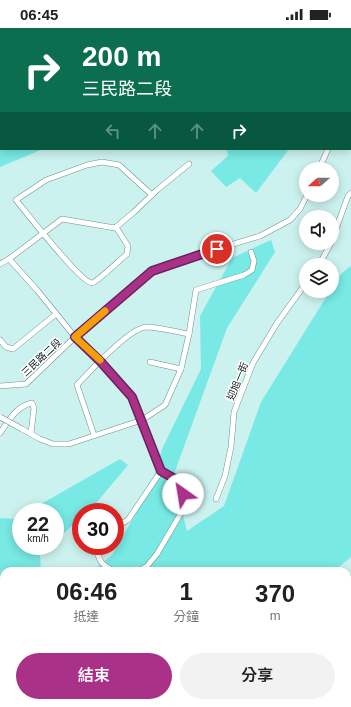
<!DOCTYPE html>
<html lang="zh-TW">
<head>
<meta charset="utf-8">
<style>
  body { margin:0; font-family:Helvetica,"Noto Sans TC",sans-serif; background:#f2f2f2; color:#202124; height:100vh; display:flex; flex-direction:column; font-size:15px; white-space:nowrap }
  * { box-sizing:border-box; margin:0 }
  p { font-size:13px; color:#757577 }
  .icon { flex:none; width:22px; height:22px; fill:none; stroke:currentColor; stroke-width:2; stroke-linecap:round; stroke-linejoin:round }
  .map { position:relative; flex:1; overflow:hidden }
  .sheet { position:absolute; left:0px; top:539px; width:351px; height:140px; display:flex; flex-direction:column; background:#fff; border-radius:12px 12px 0 0; box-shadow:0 2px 10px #0003 }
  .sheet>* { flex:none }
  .hud { position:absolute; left:0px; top:0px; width:351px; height:122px; box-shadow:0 2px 10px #0003; background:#0b6e4f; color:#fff; overflow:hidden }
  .needle { width:26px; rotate:249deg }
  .tools { position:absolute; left:299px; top:134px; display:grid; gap:8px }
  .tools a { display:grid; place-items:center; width:40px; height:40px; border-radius:50%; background:#fff; box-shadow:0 2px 10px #0003; font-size:20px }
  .speed { position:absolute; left:12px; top:475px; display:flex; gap:8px; font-size:20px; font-weight:700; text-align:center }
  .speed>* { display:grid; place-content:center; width:52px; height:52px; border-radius:50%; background:#fff; box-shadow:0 2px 10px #0003; line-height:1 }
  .speed small { font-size:10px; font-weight:400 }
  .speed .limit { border:6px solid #d22; background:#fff; color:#111 }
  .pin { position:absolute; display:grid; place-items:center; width:34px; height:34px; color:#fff; margin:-17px; border:2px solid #fff; border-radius:50%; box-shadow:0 1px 4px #0007 }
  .me { position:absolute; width:44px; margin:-22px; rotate:328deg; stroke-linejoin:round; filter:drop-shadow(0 0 3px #0008) }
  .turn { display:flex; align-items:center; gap:14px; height:84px; padding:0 16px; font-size:18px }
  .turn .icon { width:52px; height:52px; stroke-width:2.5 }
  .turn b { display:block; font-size:28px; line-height:34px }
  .lanes { display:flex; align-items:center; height:38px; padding:0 16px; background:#0003; justify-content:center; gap:20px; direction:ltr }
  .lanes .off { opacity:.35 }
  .eta { display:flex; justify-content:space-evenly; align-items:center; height:68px; text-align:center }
  .eta b { font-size:24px; font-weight:600; line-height:28px }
  .primary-button { display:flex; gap:8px; margin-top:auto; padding:8px 16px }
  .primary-button a { flex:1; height:46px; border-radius:24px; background:#a93187; color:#fff; font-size:16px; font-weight:600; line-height:46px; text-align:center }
  .primary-button a+a { background:#f2f2f2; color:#202124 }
  .status { display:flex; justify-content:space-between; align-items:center; height:28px; padding:0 20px; background:#fff; direction:ltr }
  .status svg { height:11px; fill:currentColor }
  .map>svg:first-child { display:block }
  .green { fill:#78e9e4 }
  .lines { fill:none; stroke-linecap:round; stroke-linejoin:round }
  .minor-casing { stroke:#6e928f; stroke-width:6 }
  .minor { stroke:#fff; stroke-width:5 }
  .minor-bridge-casing { stroke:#6e928f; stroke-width:6; stroke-linecap:butt }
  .minor-bridge { stroke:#fff; stroke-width:5 }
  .route-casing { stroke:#6e2058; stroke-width:10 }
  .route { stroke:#a93187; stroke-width:7 }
  .slow { stroke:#f59e0b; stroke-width:7 }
  .labels { text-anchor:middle; stroke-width:3; stroke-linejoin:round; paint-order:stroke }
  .street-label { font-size:10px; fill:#071515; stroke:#fff }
</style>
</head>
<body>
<div class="status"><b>06:45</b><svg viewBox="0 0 49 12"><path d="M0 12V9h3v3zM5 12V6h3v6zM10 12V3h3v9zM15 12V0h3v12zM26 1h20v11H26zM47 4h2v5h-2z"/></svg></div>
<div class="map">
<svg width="351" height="679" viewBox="0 0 351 679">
  <rect width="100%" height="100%" fill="#ccf2ef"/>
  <g class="green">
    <path d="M0,0H351V39L350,40V1H1V121H43L0,139Z"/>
    <path d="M227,121H289L256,165L240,150L226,159L211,143L228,128Z"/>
    <path d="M271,212L275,224L227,300L173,449L187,503L224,478L261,374L330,263H332C332,252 343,244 351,238V529L340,538L337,543H92L112,527L150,461L162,421L201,341L200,288L232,230Z"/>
    <path d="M120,431L128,437L92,480L87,484H81V490L55,513V484H27Z"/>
    <path d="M21,487V518H49L40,526L41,543H4V675H211L209,679H0V490L15,491Z"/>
  </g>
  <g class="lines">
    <defs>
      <g id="minor">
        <path d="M350,96L351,95"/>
        <path d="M319,141L328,121"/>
        <path d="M116,199L128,218L127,226C122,230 97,254 92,255C81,255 26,184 16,172L46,152L87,137L102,134L119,137L152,167"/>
        <path d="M332,212L348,168L351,165"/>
        <path d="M9,231L37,262L75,309L101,333L132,369L161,443L182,455L184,476L181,485L157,526L147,538L139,543"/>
        <path d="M0,236L9,231L62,191L115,200L134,184L157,162L189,136"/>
        <path d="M319,237L331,215"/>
        <path d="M0,312L6,319L13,321L56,286"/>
        <path d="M150,334L181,341"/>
        <path d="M0,358L26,356L75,309L152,243L168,236L260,208L290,192L300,181L307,167"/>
        <path d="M22,401L40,411L53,416H69L142,392L165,377L181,341L189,306L196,262L244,247L252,242L254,233L251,224"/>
        <path d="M0,405C8,394 16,378 32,375L34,380L31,405"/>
        <path d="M94,407L77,357C89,344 130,300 146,299C157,299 178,304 189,306"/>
        <path d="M216,471L225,448L231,419L234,384L253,335L277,295L306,255"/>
        <path d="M115,499L128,492L161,443"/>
        <path d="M95,518C99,532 101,538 115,543"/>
        <path d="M347,556L351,550"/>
        <path d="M320,675L327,679"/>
        <path d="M248,679L251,675"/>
      </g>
    </defs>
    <use href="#minor" class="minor-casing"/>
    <use href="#minor" class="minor"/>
    <defs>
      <path id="minor-bridge" d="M0,389L22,401"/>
    </defs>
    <use href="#minor-bridge" class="minor-bridge-casing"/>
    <use href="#minor-bridge" class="minor-bridge"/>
  </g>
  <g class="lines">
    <defs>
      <path id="route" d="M183,466L182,455L161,443L132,369L100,333L75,309L152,243L217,221"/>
    </defs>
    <use href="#route" class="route-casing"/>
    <use href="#route" class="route"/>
    <path class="slow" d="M100,332L75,309L105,283"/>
  </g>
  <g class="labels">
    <g class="street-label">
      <text transform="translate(41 329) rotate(-43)" y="4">三民路二段</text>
      <text transform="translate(237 353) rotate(-68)" y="4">迎旭一街</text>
    </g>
  </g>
</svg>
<div class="tools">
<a><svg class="needle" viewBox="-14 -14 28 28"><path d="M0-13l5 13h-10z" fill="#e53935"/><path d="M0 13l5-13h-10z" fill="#757577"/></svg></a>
<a><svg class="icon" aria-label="sound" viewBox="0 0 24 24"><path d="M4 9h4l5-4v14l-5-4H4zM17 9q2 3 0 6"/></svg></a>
<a><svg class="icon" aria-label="layers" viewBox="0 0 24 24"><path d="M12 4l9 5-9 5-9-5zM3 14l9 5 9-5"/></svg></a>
</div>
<div class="speed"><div>22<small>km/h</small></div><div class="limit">30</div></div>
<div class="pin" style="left:217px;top:221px;background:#d93025"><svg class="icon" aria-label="arrive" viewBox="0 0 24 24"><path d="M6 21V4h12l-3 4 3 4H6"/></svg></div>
<svg class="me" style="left:183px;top:466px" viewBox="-20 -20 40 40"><circle r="19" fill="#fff"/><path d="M0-13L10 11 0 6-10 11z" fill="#a93187"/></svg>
<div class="hud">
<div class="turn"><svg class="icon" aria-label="right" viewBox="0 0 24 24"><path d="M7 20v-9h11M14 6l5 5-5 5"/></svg><div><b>200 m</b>三民路二段</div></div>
<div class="lanes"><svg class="icon off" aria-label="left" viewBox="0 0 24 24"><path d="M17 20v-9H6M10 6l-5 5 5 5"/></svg><svg class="icon off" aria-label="ahead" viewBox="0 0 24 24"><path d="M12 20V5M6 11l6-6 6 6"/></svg><svg class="icon off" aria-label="ahead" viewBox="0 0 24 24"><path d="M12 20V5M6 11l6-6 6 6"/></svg><svg class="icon" aria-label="right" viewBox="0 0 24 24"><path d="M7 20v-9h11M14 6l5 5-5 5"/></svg></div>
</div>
<section class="sheet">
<div class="eta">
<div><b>06:46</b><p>抵達</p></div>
<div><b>1</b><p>分鐘</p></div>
<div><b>370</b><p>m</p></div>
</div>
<div class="primary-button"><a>結束</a><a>分享</a></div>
</section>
</div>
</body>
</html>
